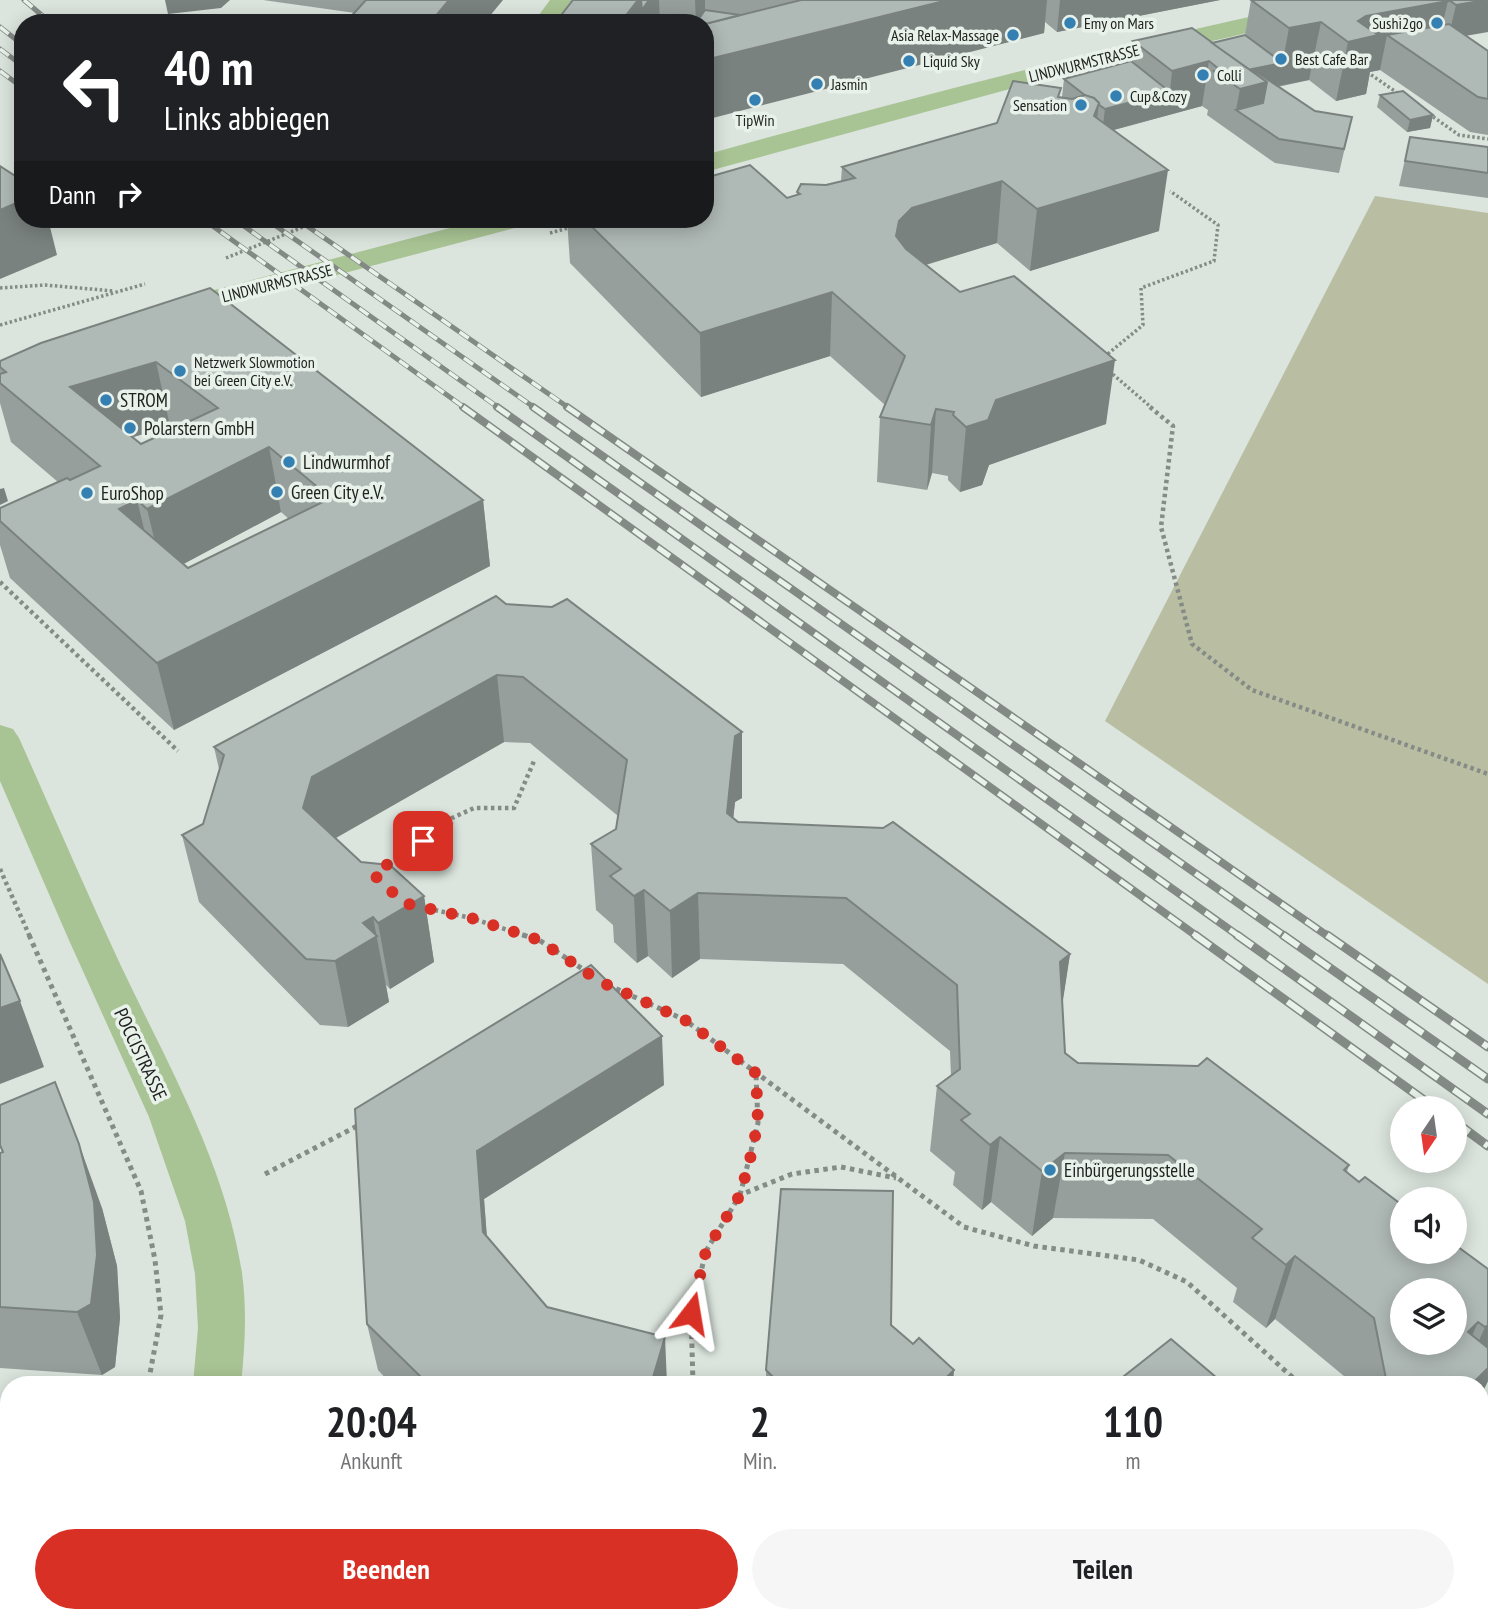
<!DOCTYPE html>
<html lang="de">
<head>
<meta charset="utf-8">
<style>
  body { margin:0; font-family:"PT Sans Narrow",sans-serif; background:#f6f6f6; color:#202124; height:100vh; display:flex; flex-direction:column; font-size:26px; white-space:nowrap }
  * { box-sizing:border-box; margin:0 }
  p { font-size:23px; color:#757577 }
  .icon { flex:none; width:38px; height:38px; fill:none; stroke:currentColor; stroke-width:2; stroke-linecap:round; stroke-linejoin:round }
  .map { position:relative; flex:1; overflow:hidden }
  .panel { position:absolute; left:0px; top:1376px; width:1489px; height:247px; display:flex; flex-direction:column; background:#fff; border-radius:28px 28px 0 0; box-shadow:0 4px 18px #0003 }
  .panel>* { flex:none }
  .hud { position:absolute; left:14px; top:14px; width:700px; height:214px; border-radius:28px; box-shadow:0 4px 18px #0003; background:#202124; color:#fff; overflow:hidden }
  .needle { width:46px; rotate:193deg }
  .controls { position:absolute; left:1390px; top:1096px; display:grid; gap:14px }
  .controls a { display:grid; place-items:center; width:77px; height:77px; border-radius:50%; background:#fff; box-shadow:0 4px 18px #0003; font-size:35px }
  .pin { position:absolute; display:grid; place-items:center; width:60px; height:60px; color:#fff; margin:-30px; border-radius:14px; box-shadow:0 4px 10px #0006 }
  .me { position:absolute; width:77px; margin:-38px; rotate:14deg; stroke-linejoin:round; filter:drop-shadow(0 0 5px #0008) }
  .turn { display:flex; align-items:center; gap:24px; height:147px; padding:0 35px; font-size:32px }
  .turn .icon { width:91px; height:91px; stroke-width:2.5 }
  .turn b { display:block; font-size:49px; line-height:60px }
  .then { display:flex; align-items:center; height:66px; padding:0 35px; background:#0003; gap:14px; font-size:26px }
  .eta { display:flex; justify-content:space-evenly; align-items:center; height:119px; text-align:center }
  .eta b { font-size:42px; font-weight:700; line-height:49px }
  .button { display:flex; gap:14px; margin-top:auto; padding:14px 35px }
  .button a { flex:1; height:80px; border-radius:42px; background:#d93025; color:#fff; font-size:28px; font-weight:700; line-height:80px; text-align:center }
  .button a+a { background:#f6f6f6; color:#202124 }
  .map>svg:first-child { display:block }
  .green { fill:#b9bea2 }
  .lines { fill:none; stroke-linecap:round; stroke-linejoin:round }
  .path-far2 { stroke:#858b86; stroke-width:3.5; stroke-dasharray:2.5 2.5; stroke-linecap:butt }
  .path-far1 { stroke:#858b86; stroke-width:4.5; stroke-dasharray:3.5 3.5; stroke-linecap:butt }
  .path { stroke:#858b86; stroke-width:5; stroke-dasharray:4.5 4.5; stroke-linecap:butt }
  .minor { fill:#fff; fill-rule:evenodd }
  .major { fill:#a9c494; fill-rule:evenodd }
  .rail-far2-casing { stroke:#838984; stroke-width:5 }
  .rail-far1-casing { stroke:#838984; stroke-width:8 }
  .rail-casing { stroke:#838984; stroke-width:9 }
  .rail-far2 { stroke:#e8f1ea; stroke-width:3.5; stroke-dasharray:11; stroke-linecap:butt }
  .rail-far1 { stroke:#e8f1ea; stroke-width:5; stroke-dasharray:15; stroke-linecap:butt }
  .rail { stroke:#e8f1ea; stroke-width:6; stroke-dasharray:19; stroke-linecap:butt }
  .wall { fill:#969f9c; fill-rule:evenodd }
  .shaded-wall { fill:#7a827f }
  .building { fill:#afb9b5; stroke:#7a827f; stroke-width:2; fill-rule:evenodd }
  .route { stroke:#d93025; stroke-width:12; stroke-dasharray:0 21.6 }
  .poi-dot { fill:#3480b3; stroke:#e8f1ea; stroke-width:2.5 }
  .labels { text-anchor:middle; stroke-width:7; stroke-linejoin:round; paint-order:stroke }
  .far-poi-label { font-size:16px; fill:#202320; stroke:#e8f1ea; text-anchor:start }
  .far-street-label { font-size:16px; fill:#202320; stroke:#e8f1ea }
  .poi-label { font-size:19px; fill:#202320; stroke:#e8f1ea; text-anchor:start }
  .street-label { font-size:19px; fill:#202320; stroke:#e8f1ea }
</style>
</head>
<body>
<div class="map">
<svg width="1488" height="1621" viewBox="0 0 1488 1621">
  <rect width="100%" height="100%" fill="#dbe4dd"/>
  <path class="green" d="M1375,196L1488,213V984L1105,721Z"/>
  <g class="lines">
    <g class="path-far2">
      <path d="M1367,72L1399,94"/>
      <path d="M1429,114L1459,135L1488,139"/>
      <path d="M550,233L572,227"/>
      <path d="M226,258L323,219"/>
      <path d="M0,288L45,285L114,291"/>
      <path d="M0,325L145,284"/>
      <path d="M1104,357L1143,325L1141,288L1214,261L1218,225L1170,191"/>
      <path d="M1109,371L1152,408"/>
    </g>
    <g class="path-far1">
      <path d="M1150,407L1173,426L1161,527L1192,644L1252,690L1488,774"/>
      <path d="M0,582L178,751"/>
      <path d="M383,868L423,841L447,844L452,818L474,808H514L534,761"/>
      <path d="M0,869L30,937"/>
      <path d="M421,907L471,918L529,937"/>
    </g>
    <g class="path">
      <path d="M29,935L141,1191L155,1260L161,1315L148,1384"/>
      <path d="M523,935L539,940L587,972"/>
      <path d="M608,985L685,1020L964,1227L1034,1246L1139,1260L1187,1282L1300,1384"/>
      <path d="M265,1174L361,1124"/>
      <path d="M740,1195L758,1123L756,1074"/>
      <path d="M693,1384L691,1313L706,1251L740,1195L792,1174L841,1167L896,1178"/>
      <path d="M0,1459H9"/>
      <path d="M900,1614V1621"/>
      <path d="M85,1621L94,1614"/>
      <path d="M622,1621L624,1614"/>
    </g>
    <g class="minor">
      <rect x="0" y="1514" width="9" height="48"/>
      <path d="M1480,1589L1488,1592V1621H1442L1445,1614H1480Z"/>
      <path d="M455,1614H537L540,1621H458Z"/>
    </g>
    <g class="major">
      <path d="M550,0H575L558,23H533Z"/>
      <path d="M1326,0H1372L1369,5L1360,7L1039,81L705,172V155C911,97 1117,45 1326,0Z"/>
      <path d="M484,219H530L526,225L171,319L161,316L156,310L161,304Z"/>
      <path d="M0,725L13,729L19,738C53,814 86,891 121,966C168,1065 225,1163 242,1273C247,1310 245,1347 241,1384H193L198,1328L195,1274L185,1221L149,1117L68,938L0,781Z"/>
      <path d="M149,1614H201L200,1621H148Z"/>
    </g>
    <defs>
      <g id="rail-far2">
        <path d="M24,0L51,23"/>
        <path d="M0,27L23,45"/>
        <path d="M0,49L23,66"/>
        <path d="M0,71L23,88"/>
        <path d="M203,219L465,408"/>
        <path d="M234,219L499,408"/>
        <path d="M266,219L535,408"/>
        <path d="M297,219L569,408"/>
      </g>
      <g id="rail-far1">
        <path d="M463,407L1198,937"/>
        <path d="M497,407L1240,937"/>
        <path d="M533,407L1286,937"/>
        <path d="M567,407L1329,937"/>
      </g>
      <g id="rail">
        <path d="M1195,935L1435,1108"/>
        <path d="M1237,935L1488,1114"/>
        <path d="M1283,935L1488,1079"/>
        <path d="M1327,935L1488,1047"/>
        <path d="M1454,1121L1488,1146"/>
      </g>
    </defs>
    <use href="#rail-far2" class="rail-far2-casing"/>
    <use href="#rail-far1" class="rail-far1-casing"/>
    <use href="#rail" class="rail-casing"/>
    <use href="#rail-far2" class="rail-far2"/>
    <use href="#rail-far1" class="rail-far1"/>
    <use href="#rail" class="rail"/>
  </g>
  <g class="wall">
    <path d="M263,0H503L355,13Z"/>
    <path d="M573,0H1220L1057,32L1045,22L1044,33L996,45L705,23H555Z"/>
    <path d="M1251,0H1488L1466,36L1488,51V135L1470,132L1380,70L1370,72L1366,94L1336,101L1309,80L1278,87L1315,111L1352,117L1339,173L1275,163L1207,115L1208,110L1202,106L1114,130L1159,231L1030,271L997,243L926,265L1106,424L989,465L982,485L960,492L948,480V476L932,473L927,490L877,482L880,417L885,405L830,356L701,397L570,263L567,219H705L797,195V192L841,181L842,167L997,123L1060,97H1062L1064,79L1131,61L1133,41L1212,43L1245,35Z"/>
    <path d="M1380,95L1433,115L1430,128L1407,132L1377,107Z"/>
    <path d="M1410,137L1488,147V198L1399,186Z"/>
    <path d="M210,288L483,500L490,566L174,730L10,578L0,545V508L58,482L11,442L0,403V361ZM170,426L173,429L141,444L133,437ZM281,512L289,519L188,568L183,564Z"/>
    <path d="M506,604L742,732V798L735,802L733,818L738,822L1070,954L1062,1004L1065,1053L1078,1063L1349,1165L1347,1172L1359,1182L1488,1269V1381L1480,1397V1384H1351L1350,1381L1275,1319L1266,1328L1233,1302L1237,1288L1153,1219L1053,1218L1032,1236L991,1202L982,1210L953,1185L955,1172L930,1151L937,1086L951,1076L950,1051L843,964L700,959L672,978L648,956L637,963L614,942L613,925L596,910L591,844L616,829L618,816L530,743L504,742L336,838L361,862L424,896L434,962L390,989L386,985L389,1002L348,1027L320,1025L199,902L182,835L203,824L219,769L214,747Z"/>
    <path d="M664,1085L484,1199L487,1237L547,1307L667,1383V1384H391L378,1370L367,1324L355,1109Z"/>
    <path d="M0,1105L102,1208L117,1266L120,1318L115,1367L102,1375L0,1368V1153L2,1152L0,1147Z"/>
    <path d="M891,1325L957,1384H766V1370Z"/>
  </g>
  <g class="shaded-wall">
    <path d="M165,0H230L221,8L168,14Z"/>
    <path d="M449,0H503L484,23H430Z"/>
    <path d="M638,0H659L660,23H621Z"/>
    <path d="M695,0H705V23H696Z"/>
    <path d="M948,0H1047L1044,33L705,120V60Z"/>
    <path d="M1060,0H1220L1057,32Z"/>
    <path d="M1488,0V32L1448,39L1456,5Z"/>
    <path d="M1448,1L1434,59L1387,35L1380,70L1370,72L1366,94L1336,101L1348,42L1358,21L1366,16Z"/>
    <path d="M1321,22L1309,80L1278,86L1289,28Z"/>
    <path d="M1209,61L1202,106L1102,133L1105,109L1170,92L1172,71Z"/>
    <path d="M1283,63L1278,86L1259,125L1236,110L1240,89L1252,69Z"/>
    <path d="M1099,103L1092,163L1094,116Z"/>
    <path d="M1433,115L1430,128L1407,132L1410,120Z"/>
    <path d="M1168,170L1159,231L1030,271L1037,209Z"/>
    <path d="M1002,181L997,243L908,270L896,236L899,221L912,208Z"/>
    <path d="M23,200V219H48L57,255L0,279V210Z"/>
    <path d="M832,292L830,356L701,397L700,333Z"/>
    <path d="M1115,360L1106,424L989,465L982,485L960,492L966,427L996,400Z"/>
    <path d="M156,362L170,426L87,451L70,387Z"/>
    <path d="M936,409L932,473L927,490L931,425Z"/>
    <path d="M269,447L281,512L163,575L147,509Z"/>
    <path d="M4,488L8,501L0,505V489Z"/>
    <path d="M137,500L153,566L119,509Z"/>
    <path d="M483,500L490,566L174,730L157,663Z"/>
    <path d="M497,675L504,742L325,844L303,808L312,777Z"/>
    <path d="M742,732V798L735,802L727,879V813L735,736Z"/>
    <path d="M644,890L648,956L637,963L634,896Z"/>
    <path d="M698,893L700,959L672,978L670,911Z"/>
    <path d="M424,896L434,962L390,989L378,923Z"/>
    <path d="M373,917L389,1002L348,1027L335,961L363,923Z"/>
    <path d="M1070,954L1060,1020V962Z"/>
    <path d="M20,1001L44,1067L0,1084V1008Z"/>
    <path d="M662,1036L664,1085L484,1199L490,1280L483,1232L477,1151Z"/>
    <path d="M1000,1137L991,1202L982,1210L990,1145Z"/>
    <path d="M79,1144L102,1208L117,1266L120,1318L115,1367L102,1375L77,1312Z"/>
    <path d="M1065,1153L1053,1218L1032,1236L1042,1171Z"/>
    <path d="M1295,1256L1275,1319L1266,1328L1286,1265Z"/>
    <path d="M1478,1322L1451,1384L1468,1332Z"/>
    <path d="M1488,1325V1359L1460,1384L1485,1327Z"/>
    <path d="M665,1337L667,1384H651Z"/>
    <path d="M1488,1368V1381L1480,1397V1384H1472Z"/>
    <path d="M954,1370L953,1384L948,1376Z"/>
  </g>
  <g class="building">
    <path d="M366,0H449L430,23H345Z"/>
    <path d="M573,0H638L621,22L623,23H555Z"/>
    <path d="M641,0H649L642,10Z"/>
    <path d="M801,0H948L705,60V24Z"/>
    <path d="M1251,0H1447L1448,1L1366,16L1358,21L1378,35L1348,42L1321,22L1289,28Z"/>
    <path d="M1449,0H1486L1456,5Z"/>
    <path d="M705,10L740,15L705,24V23H696Z"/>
    <path d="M1449,24L1488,51V99L1478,97L1387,35Z"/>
    <path d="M1192,28L1267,82L1240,89L1214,71L1220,70L1209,61L1172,71L1133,41Z"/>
    <path d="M1245,35L1283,63L1252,69L1315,111L1352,117L1344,149L1279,139L1236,110L1263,103L1267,82L1212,43Z"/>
    <path d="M1131,61L1170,92L1105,109L1098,104L1099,103L1094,98L1086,96L1064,79Z"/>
    <path d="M1013,81L1061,88L1058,97L1072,99L1085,95L1094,98L1099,103L1094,116L1168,170L1037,209L1002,181L912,208L899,221L896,236L906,249L960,292L1014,276L1115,360L996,400L988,420L966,427L953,415L954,412L936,409L931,425L880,417L905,356L832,292L700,333L584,219H705V178L750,165L787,198L800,194L797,192L801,184L826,185L855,178L842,167L997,123Z"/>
    <path d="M1403,91L1433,115L1410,120L1380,95Z"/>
    <path d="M1410,137L1488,147V173L1405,161Z"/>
    <path d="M0,166L23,181V200L0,210Z"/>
    <path d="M210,288L483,500L157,663L0,521V508L67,478L70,480L100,466L0,383V374L6,372L0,367V361L41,343ZM156,362L218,408L141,444L70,387ZM269,447L331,498L188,568L119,509L137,500L147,509Z"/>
    <path d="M496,596L506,604L552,607L567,599L742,732L735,736L727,813L738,822L883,828L893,822L1070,954L1060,962L1065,1053L1078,1063L1198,1066L1207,1058L1349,1165L1344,1170L1359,1182L1365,1177L1402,1205V1251H1454V1244L1488,1269V1325L1485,1327L1478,1322L1468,1332L1488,1348V1368L1472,1384H1387L1374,1318L1295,1256L1286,1265L1252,1238L1262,1229L1168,1155L1065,1153L1042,1171L1000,1137L990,1145L961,1120L970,1114L937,1086L960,1069L957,985L846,898L698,893L670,911L644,890L634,896L610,876L621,869L591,844L616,829L627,760L523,677L497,675L312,777L303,808L361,862L390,865L424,896L378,923L373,917L363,923L377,936L335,961L306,959L182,835L203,824L224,755L214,747ZM1402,1290H1454V1342H1402Z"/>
    <path d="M0,954L20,1001L0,1008Z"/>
    <path d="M591,965L662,1036L477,1151L483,1232L547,1307L665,1337L651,1384H428L367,1324L355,1109Z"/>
    <path d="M55,1082L79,1144L94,1202L97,1255L91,1304L77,1312L0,1307V1153L3,1152L0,1145V1105Z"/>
    <path d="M781,1189L893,1191L891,1325L913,1344L919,1338L954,1370L948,1376L957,1384H780L766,1370Z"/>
    <path d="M1171,1339L1224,1384H1114Z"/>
  </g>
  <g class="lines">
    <path class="route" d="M423,841L373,874L404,903L471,918L539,940L599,981L685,1020L756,1073L758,1123L750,1159L740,1195L706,1251L691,1313"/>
  </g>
  <g class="poi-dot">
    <circle cx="1070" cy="23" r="7"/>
    <circle cx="1437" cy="23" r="7"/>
    <circle cx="1013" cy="35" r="7"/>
    <circle cx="1281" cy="59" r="7"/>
    <circle cx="909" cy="61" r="7"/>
    <circle cx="1203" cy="75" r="7"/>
    <circle cx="817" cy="84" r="7"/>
    <circle cx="1116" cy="96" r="7"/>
    <circle cx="755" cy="100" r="7"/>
    <circle cx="1081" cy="105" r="7"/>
    <circle cx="180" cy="371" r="7"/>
    <circle cx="106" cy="400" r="7"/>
    <circle cx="130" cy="428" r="7"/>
    <circle cx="289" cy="462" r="7"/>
    <circle cx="277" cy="492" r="7"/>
    <circle cx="87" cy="493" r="7"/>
    <circle cx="1050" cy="1170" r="7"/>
  </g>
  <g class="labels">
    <g class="far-poi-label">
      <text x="1084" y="29">Emy on Mars</text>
      <text x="1423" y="29" text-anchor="end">Sushi2go</text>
      <text x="999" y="41" text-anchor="end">Asia Relax-Massage</text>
      <text x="1295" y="65">Best Cafe Bar</text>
      <text x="923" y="67">Liquid Sky</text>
      <text x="1217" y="81">Colli</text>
      <text x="831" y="90">Jasmin</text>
      <text x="1130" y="102">Cup&amp;Cozy</text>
      <text x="1067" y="111" text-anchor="end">Sensation</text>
      <text x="755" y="126" text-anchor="middle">TipWin</text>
      <text x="194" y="368">Netzwerk Slowmotion<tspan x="194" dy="18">bei Green City e.V.</tspan></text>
    </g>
    <g class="far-street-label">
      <text transform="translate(1084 63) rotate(-14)" y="6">LINDWURMSTRASSE</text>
      <text transform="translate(277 283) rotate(-14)" y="6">LINDWURMSTRASSE</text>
    </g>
    <g class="poi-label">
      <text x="120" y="407">STROM</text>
      <text x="144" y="435">Polarstern GmbH</text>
      <text x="303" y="469">Lindwurmhof</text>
      <text x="291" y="499">Green City e.V.</text>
      <text x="101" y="500">EuroShop</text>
      <text x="1064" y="1177">Einbürgerungsstelle</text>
    </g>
    <g class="street-label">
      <text transform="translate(141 1054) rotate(65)" y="7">POCCISTRASSE</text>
    </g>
  </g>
</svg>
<div class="controls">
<a><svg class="needle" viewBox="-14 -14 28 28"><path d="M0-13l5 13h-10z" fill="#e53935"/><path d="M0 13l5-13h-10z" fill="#757577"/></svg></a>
<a><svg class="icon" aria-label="sound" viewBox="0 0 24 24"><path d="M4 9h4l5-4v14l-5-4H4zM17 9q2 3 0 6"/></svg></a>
<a><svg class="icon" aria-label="layers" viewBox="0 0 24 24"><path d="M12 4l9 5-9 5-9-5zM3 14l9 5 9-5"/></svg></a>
</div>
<div class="pin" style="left:423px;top:841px;background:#d93025"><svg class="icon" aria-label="arrive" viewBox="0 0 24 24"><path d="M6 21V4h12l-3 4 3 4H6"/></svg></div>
<svg class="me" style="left:691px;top:1313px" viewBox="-20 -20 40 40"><path d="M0-17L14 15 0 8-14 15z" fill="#d93025" stroke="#fff" stroke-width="4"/></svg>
<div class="hud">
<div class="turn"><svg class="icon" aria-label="left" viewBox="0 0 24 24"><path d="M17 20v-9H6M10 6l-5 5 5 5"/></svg><div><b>40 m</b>Links abbiegen</div></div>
<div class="then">Dann<svg class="icon" aria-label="right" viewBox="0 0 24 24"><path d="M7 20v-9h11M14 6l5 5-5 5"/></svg></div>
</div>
<section class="panel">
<div class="eta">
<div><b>20:04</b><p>Ankunft</p></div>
<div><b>2</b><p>Min.</p></div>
<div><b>110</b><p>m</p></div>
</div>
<div class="button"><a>Beenden</a><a>Teilen</a></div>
</section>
</div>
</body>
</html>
